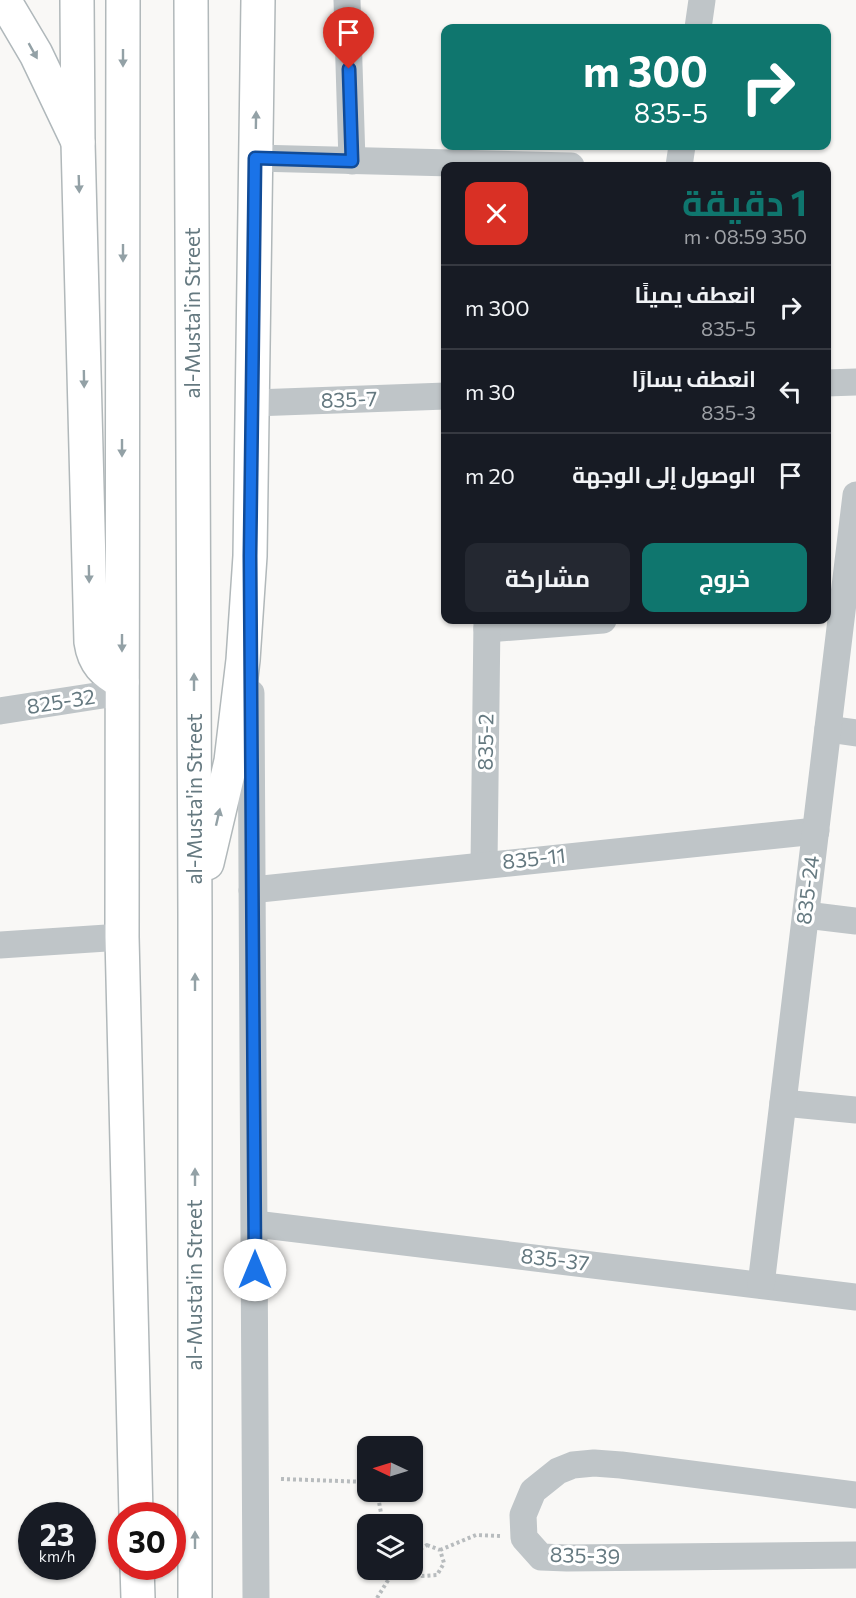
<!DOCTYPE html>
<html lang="ar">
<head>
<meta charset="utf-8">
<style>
  body { margin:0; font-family:Commissioner,Cairo,sans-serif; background:#242831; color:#f1f3f6; direction:rtl; height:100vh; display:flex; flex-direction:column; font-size:22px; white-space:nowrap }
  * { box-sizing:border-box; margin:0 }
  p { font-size:20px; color:#9ea1a6 }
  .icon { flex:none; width:33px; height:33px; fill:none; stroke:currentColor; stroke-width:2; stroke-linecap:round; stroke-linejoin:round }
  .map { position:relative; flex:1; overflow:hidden; direction:ltr }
  .panel { position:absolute; left:441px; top:162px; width:390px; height:462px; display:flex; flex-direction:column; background:#171b24; border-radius:12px; box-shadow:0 2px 4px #0004; direction:rtl }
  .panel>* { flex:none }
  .hud { position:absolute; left:441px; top:24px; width:390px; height:126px; border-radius:12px; box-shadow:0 2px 4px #0004; direction:rtl; background:#0f766e; color:#fff; overflow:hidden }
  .needle { width:39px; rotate:274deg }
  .fabs { position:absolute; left:357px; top:1436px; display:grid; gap:12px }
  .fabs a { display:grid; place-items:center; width:66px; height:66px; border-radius:12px; background:#171b24; box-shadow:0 2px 4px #0004; font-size:30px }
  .speed { position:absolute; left:18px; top:1502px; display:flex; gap:12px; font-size:30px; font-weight:700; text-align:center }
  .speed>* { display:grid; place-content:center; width:78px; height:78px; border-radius:50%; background:#171b24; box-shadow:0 2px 4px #0004; line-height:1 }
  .speed small { font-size:15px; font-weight:400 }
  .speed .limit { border:9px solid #d22; background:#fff; color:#111 }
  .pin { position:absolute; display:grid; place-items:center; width:51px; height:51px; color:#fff; margin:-62px -26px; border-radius:50% 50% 50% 0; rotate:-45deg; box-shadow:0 0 6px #0007 }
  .pin .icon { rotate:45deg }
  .me { position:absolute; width:66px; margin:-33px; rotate:0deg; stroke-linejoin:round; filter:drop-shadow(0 0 4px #0008) }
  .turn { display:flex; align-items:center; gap:21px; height:126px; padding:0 24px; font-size:27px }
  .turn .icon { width:78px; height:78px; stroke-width:2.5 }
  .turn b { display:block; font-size:42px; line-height:51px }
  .round { display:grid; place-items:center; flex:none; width:63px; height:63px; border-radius:12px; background:#242831 }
  .head { display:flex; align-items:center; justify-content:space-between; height:102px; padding:0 24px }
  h1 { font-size:36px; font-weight:700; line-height:45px; color:#0f766e }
  .action { display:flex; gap:12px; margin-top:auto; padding:12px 24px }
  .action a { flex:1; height:69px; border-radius:12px; background:#0f766e; color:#fff; font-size:24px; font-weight:700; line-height:69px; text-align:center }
  .action a+a { background:#242831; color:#f1f3f6 }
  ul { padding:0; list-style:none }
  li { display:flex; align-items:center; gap:18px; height:84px; padding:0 24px; border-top:2px solid #363941 }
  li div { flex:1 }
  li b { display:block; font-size:22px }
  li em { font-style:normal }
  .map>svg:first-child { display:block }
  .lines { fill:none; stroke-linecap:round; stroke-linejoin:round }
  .secondary-casing { stroke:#b0b8bb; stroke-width:36 }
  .primary-casing { stroke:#b1b8ba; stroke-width:36 }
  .path { stroke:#b8bcbe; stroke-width:4; stroke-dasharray:3 3; stroke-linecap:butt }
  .minor { stroke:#bfc5c8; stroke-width:27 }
  .secondary { stroke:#fff; stroke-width:33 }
  .primary { stroke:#fff; stroke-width:33 }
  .oneway { fill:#93a1a6 }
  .route-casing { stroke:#114b97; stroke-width:15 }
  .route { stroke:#1a73e8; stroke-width:10 }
  .labels { text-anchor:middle; stroke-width:6; stroke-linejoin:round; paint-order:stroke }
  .street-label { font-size:21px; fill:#657980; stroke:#fff }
</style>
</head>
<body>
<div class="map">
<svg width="856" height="1598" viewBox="0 0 856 1598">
  <rect width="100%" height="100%" fill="#f9f8f6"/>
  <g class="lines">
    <defs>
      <path id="secondary" d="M4,0L36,54L78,142"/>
      <g id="primary">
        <path d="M77,0L78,142L91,642C94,663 104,672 122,682"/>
        <path d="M123,0L122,937L136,1515"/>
        <path d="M191,0L195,915V1598"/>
        <path d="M207,863L231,761L243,660L250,556L258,0"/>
        <path d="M137,1566L138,1598"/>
      </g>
    </defs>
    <use href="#secondary" class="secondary-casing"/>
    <use href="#primary" class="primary-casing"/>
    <g class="path">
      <path d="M281,1479L368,1482"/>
      <path d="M377,1491L383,1524"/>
      <path d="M427,1545L440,1550L444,1563L437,1575L422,1576L413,1566L415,1552Z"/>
      <path d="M440,1550L476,1535L500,1536"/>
      <path d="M377,1598L395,1569"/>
    </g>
    <g class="minor">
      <path d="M347,0L352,161"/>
      <path d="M698,28L702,0"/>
      <path d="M255,158L571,166"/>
      <path d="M679,166L682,146"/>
      <path d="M826,383L856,382"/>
      <path d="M252,403L446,396"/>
      <path d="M487,629L603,620"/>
      <path d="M251,693L256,1598"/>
      <path d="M0,711L122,692"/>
      <path d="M828,729L856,733"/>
      <path d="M484,864L487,620"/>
      <path d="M252,890L816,831"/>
      <path d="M806,915L856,921"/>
      <path d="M0,945L122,937"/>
      <path d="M783,1103L856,1110"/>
      <path d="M255,1224L856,1297"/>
      <path d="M761,1285L856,495"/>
      <path d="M856,1495L621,1465L594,1463L573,1465L558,1471L533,1491L523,1515L524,1538L541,1557L567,1558L856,1555"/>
    </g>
    <use href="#secondary" class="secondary"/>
    <use href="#primary" class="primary"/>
  </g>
  <defs><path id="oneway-solid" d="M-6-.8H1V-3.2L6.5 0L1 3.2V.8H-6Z" transform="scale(1.5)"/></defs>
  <g class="oneway">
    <use href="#oneway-solid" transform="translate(33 51) rotate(61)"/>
    <use href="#oneway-solid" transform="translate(123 58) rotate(90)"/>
    <use href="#oneway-solid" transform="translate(256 120) rotate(-89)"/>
    <use href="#oneway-solid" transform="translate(79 184) rotate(88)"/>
    <use href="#oneway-solid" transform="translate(123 253) rotate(90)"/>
    <use href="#oneway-solid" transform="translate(84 379) rotate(89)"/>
    <use href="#oneway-solid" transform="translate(122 448) rotate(90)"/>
    <use href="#oneway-solid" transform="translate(89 574) rotate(89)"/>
    <use href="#oneway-solid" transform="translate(122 643) rotate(90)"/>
    <use href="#oneway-solid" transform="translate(194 682) rotate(-90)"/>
    <use href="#oneway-solid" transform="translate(218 817) rotate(-77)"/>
    <use href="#oneway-solid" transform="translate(195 982) rotate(-90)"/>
    <use href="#oneway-solid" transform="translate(195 1177) rotate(-90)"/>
    <use href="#oneway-solid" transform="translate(195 1540) rotate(-90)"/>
  </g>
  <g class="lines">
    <defs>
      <path id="route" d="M255,1270L250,556L255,158L352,161L349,69"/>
    </defs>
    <use href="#route" class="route-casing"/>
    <use href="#route" class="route"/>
  </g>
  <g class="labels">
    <g class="street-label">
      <text transform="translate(193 313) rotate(-90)" y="7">al-Musta'in Street</text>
      <text transform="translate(349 400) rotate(-2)" y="7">835-7</text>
      <text transform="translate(61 702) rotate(-9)" y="7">825-32</text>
      <text transform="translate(486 742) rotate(-89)" y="7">835-2</text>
      <text transform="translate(195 799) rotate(-90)" y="7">al-Musta'in Street</text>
      <text transform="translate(534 859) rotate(-6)" y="7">835-11</text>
      <text transform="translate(808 890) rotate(-83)" y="7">835-24</text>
      <text transform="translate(555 1260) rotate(7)" y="7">835-37</text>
      <text transform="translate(195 1285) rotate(-90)" y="7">al-Musta'in Street</text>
      <text transform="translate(585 1556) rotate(2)" y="7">835-39</text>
    </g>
  </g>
</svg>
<div class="fabs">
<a><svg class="needle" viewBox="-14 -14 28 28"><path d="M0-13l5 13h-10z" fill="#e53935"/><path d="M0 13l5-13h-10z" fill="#9ea1a6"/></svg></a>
<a><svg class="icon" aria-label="layers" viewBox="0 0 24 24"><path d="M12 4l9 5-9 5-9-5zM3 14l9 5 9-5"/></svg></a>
</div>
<div class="speed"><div>23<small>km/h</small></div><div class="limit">30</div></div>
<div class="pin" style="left:349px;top:69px;background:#d93025"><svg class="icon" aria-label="arrive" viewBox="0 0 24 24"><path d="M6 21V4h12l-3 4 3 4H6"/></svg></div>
<svg class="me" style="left:255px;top:1270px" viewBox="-20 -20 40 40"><circle r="19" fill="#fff"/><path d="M0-13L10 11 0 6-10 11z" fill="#1a73e8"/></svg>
<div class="hud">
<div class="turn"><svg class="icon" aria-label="right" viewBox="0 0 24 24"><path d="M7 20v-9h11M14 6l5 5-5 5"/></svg><div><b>300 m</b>835-5</div></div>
</div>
<section class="panel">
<div class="head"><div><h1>1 دقيقة</h1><p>350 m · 08:59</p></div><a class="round" style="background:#d93025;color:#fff"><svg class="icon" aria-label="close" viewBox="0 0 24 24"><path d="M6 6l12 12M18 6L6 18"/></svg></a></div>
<ul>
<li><svg class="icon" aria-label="right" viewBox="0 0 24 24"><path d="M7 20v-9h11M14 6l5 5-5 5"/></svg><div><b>انعطف يمينًا</b><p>835-5</p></div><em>300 m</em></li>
<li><svg class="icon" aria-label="left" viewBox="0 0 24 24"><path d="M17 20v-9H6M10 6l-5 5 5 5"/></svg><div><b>انعطف يسارًا</b><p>835-3</p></div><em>30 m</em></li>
<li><svg class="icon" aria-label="arrive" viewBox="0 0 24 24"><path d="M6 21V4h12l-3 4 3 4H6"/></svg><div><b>الوصول إلى الوجهة</b></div><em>20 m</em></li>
</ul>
<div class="action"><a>خروج</a><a>مشاركة</a></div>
</section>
</div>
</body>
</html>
